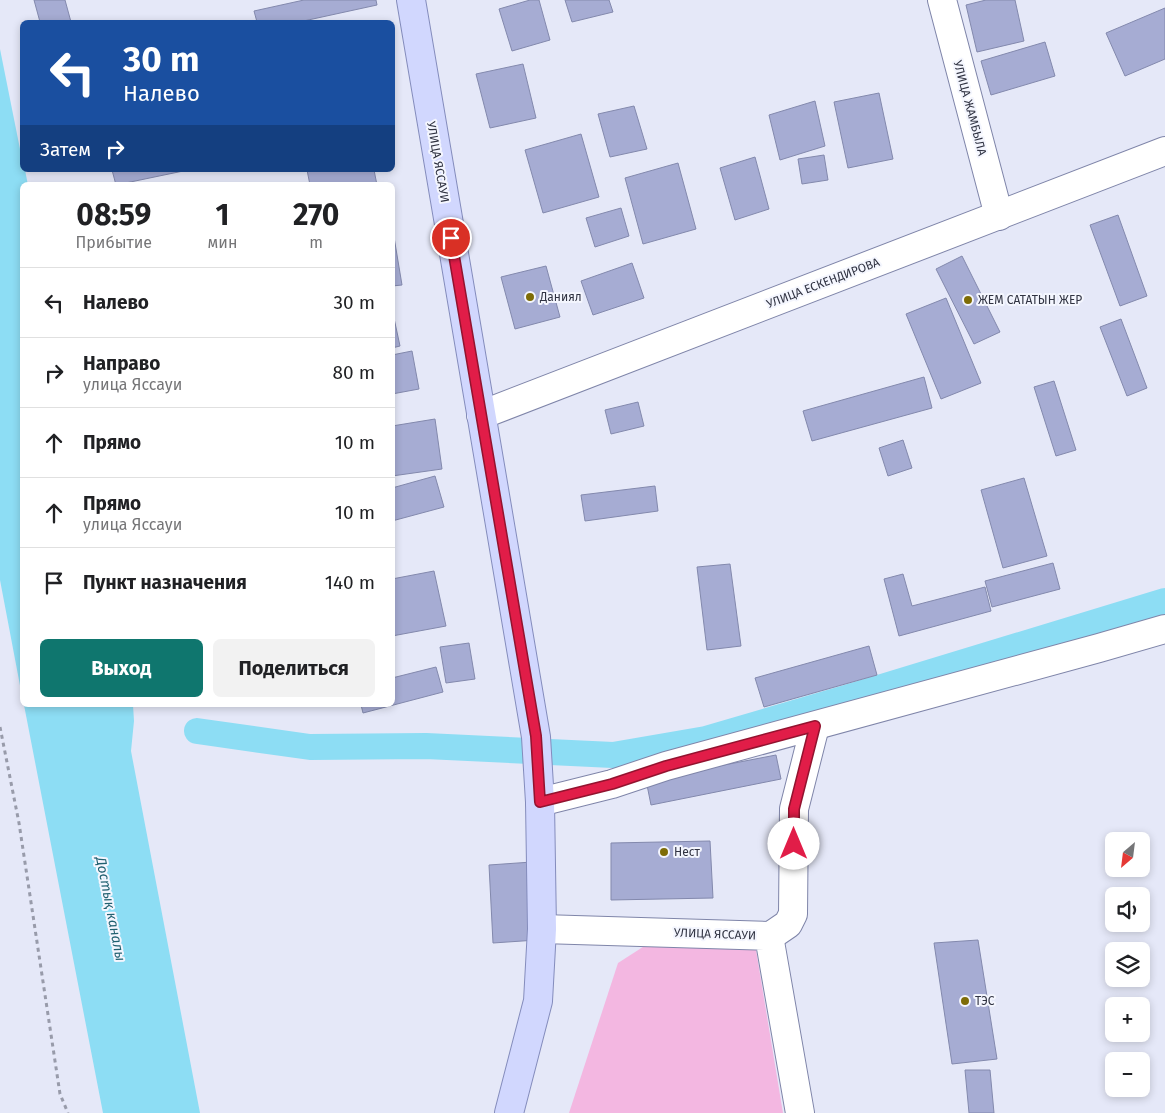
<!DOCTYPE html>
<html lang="ru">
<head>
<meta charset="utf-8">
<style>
  body { margin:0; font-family:"Fira Sans",sans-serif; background:#f2f2f2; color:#202124; height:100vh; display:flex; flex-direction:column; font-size:19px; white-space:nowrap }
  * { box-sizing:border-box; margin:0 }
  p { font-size:16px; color:#757577 }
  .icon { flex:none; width:28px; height:28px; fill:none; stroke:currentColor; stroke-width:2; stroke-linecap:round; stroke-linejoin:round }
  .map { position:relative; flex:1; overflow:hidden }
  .sheet { position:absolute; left:20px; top:182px; width:375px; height:525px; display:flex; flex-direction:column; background:#fff; border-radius:8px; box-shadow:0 2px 8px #0003 }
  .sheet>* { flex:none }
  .top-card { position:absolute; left:20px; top:20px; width:375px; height:152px; border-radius:8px; box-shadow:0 2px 8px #0003; background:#1a4fa0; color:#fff; overflow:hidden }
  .needle { width:32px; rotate:208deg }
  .controls { position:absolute; left:1105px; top:832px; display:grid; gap:10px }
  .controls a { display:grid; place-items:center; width:45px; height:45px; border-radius:8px; background:#fff; box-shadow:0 2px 8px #0003; font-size:25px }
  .pin { position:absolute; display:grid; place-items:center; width:42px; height:42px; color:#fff; margin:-21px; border:2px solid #fff; border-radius:50%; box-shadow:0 1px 5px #0007 }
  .me { position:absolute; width:55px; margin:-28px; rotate:0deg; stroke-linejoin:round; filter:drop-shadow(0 0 4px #0008) }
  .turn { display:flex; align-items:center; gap:18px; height:105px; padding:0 20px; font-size:22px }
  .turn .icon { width:65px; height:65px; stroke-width:2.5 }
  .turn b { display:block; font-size:35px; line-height:42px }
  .then { display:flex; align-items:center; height:48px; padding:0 20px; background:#0003; gap:10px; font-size:19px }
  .eta { display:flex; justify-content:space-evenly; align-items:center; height:85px; text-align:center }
  .eta b { font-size:30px; font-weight:700; line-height:35px }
  .primary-button { display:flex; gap:10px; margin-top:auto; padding:10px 20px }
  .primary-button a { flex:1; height:58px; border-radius:8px; background:#0f766e; color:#fff; font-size:20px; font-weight:700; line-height:58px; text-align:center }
  .primary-button a+a { background:#f2f2f2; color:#202124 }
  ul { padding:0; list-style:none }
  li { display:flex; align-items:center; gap:15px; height:70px; padding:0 20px; border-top:1px solid #e0e0e0 }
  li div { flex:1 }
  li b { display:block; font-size:19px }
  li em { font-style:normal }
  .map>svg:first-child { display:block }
  .green { fill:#f3b7e1 }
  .water { fill:#8dddf4 }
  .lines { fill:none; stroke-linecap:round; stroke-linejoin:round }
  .canal { stroke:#8dddf4; stroke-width:26 }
  .building { fill:#a6acd3; stroke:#8389ad }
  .minor-casing { stroke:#7f85a9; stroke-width:30 }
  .major-casing { stroke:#848cbc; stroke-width:30 }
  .path { stroke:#989baa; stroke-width:3; stroke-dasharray:4 4; stroke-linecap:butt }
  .minor { stroke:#fff; stroke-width:28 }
  .major { stroke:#d1d7fe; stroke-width:28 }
  .route-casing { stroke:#92132f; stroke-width:12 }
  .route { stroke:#e11d48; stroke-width:9 }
  .poi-dot { fill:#7e6c07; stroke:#f4f6fe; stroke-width:2 }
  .labels { text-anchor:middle; stroke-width:4; stroke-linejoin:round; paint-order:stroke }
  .street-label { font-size:12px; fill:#303342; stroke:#f4f6fe }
  .poi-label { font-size:12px; fill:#303342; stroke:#f4f6fe; text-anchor:start }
  .water-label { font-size:14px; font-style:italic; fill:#216171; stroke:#f4f6fe }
</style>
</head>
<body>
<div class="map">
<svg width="1165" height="1113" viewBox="0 0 1165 1113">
  <rect width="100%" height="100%" fill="#e5e8f8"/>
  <path class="green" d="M660,936L755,944L783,1113H569L618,963Z"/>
  <g class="water">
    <path d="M0,49L22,159V170H25L28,185H22V696L0,580Z"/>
    <path d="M24,705H133L134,721L131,751L200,1113H103Z"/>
  </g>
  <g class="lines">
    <path class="canal" d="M197,731L310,747L426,746L613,755L706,739L846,698L1165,601"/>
  </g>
  <g class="building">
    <path d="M34,0H65L71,22H40Z"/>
    <path d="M304,0H376L377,5L299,22H257L254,11Z"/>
    <path d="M530,0H539L550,40L512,51L499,9Z"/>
    <path d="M565,0H609L613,12L572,22Z"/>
    <path d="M986,0H1015L1024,41L977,52L966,5Z"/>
    <path d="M1165,8V59L1125,76L1106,33Z"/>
    <path d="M1045,42L1055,76L991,95L981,61Z"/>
    <path d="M523,64L536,118L490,128L476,74Z"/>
    <path d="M879,93L893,159L848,168L834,102Z"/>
    <path d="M815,101L825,146L780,160L769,115Z"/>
    <path d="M634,106L647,149L610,157L598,114Z"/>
    <path d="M581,134L599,197L543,213L525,150Z"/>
    <path d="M824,155L828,180L802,184L798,159Z"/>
    <path d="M755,157L769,209L735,220L720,168Z"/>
    <path d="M678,163L696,229L643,244L625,178Z"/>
    <path d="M112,170H188L116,185Z"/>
    <path d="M307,170H374L377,185H310Z"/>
    <path d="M621,208L629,236L595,247L586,218Z"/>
    <path d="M1118,215L1147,296L1120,306L1090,225Z"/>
    <path d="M392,225L402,285L392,286Z"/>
    <path d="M962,256L1000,332L974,344L936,269Z"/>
    <path d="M632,263L644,298L593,315L581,281Z"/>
    <path d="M546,266L560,317L515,329L501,277Z"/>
    <path d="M946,298L981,383L941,399L906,314Z"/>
    <path d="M392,309L400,346L392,348Z"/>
    <path d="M1121,319L1147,388L1127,396L1100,327Z"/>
    <path d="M412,351L419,389L392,394V355Z"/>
    <path d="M924,377L932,408L812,441L803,411Z"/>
    <path d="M1054,381L1076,450L1056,456L1034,387Z"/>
    <path d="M638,402L644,426L611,434L605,410Z"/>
    <path d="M435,419L442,469L392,476V426Z"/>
    <path d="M903,440L912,468L888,476L879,448Z"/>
    <path d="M435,476L444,507L392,521V488Z"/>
    <path d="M1024,478L1047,556L1003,568L981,490Z"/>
    <path d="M655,486L658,511L585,521L581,495Z"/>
    <path d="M1053,563L1060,589L992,607L985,581Z"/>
    <path d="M730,564L741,646L707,650L697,567Z"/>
    <path d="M434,571L446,626L392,636V579Z"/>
    <path d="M903,574L912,606L985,587L991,611L899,636L884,579Z"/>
    <path d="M469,643L475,679L446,683L440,647Z"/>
    <path d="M869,646L877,675L764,707L755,678Z"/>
    <path d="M436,667L443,692L363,713L361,705H392V678Z"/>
    <path d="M776,755L781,779L651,805L646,780Z"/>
    <path d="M710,841L713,898L611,900V843Z"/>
    <path d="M532,862L537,940L493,943L489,865Z"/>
    <path d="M978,940L997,1059L952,1064L934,943Z"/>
    <path d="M965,1070H990L994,1113H969Z"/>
  </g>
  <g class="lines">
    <defs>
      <g id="minor">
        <path d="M942,0L999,216"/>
        <path d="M481,415L1165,151"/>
        <path d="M540,802L612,784L666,766L1099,648L1165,629"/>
        <path d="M542,929L769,936L800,1113"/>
        <path d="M769,937L788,924L793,914L794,809L815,726"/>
      </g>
      <path id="major" d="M411,0L536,737L540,802L542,929L538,1001L509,1113"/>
    </defs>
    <use href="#minor" class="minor-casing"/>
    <use href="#major" class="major-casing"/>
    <path class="path" d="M0,727L19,823L60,1094L68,1113"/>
    <use href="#minor" class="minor"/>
    <use href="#major" class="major"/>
  </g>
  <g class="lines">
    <defs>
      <path id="route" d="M451,238L536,736L540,802L612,784L666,766L815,726L794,809V844"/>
    </defs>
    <use href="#route" class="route-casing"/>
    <use href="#route" class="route"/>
  </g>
  <g class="poi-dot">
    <circle cx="530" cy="297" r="5"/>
    <circle cx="968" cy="300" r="5"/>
    <circle cx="664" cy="852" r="5"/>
    <circle cx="965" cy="1001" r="5"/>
  </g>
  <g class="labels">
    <g class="street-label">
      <text transform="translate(970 108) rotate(75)" y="4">УЛИЦА ЖАМБЫЛА</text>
      <text transform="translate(438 162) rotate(80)" y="4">УЛИЦА ЯССАУИ</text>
      <text transform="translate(823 283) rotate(-21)" y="4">УЛИЦА ЕСКЕНДИРОВА</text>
      <text transform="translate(715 934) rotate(2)" y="4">УЛИЦА ЯССАУИ</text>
    </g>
    <g class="poi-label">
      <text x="540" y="301">Даниял</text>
      <text x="978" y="304">ЖЕМ САТАТЫН ЖЕР</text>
      <text x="674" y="856">Нест</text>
      <text x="975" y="1005">ТЭС</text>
    </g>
    <g class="water-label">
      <text transform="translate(111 909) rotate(79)" y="5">Достық каналы</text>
    </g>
  </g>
</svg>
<div class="controls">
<a><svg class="needle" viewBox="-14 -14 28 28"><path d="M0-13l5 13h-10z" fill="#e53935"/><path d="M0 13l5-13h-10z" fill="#757577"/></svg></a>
<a><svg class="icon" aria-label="sound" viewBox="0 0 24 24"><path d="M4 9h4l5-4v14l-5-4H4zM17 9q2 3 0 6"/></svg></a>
<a><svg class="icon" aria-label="layers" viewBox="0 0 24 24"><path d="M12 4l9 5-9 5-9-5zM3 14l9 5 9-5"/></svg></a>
<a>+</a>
<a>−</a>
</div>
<div class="pin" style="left:451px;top:238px;background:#d93025"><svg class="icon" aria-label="arrive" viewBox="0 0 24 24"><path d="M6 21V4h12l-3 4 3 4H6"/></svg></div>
<svg class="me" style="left:794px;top:844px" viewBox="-20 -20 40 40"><circle r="19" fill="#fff"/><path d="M0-13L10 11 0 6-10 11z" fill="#e11d48"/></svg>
<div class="top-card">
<div class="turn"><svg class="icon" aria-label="left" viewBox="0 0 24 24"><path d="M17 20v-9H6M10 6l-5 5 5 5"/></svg><div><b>30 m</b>Налево</div></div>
<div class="then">Затем<svg class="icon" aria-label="right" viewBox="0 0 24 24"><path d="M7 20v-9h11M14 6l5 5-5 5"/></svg></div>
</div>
<section class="sheet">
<div class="eta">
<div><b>08:59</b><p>Прибытие</p></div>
<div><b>1</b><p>мин</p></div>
<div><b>270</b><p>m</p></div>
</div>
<ul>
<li><svg class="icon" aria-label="left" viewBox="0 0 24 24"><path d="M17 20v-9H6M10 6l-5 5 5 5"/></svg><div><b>Налево</b></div><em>30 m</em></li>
<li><svg class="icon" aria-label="right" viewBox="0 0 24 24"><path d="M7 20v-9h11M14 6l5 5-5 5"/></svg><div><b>Направо</b><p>улица Яссауи</p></div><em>80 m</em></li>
<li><svg class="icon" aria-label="ahead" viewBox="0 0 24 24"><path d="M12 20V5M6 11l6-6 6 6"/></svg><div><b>Прямо</b></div><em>10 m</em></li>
<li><svg class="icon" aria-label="ahead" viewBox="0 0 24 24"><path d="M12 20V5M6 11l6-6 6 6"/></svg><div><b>Прямо</b><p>улица Яссауи</p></div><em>10 m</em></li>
<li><svg class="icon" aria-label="arrive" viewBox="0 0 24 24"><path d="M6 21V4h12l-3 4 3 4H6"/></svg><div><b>Пункт назначения</b></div><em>140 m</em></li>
</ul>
<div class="primary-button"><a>Выход</a><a>Поделиться</a></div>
</section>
</div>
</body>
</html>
